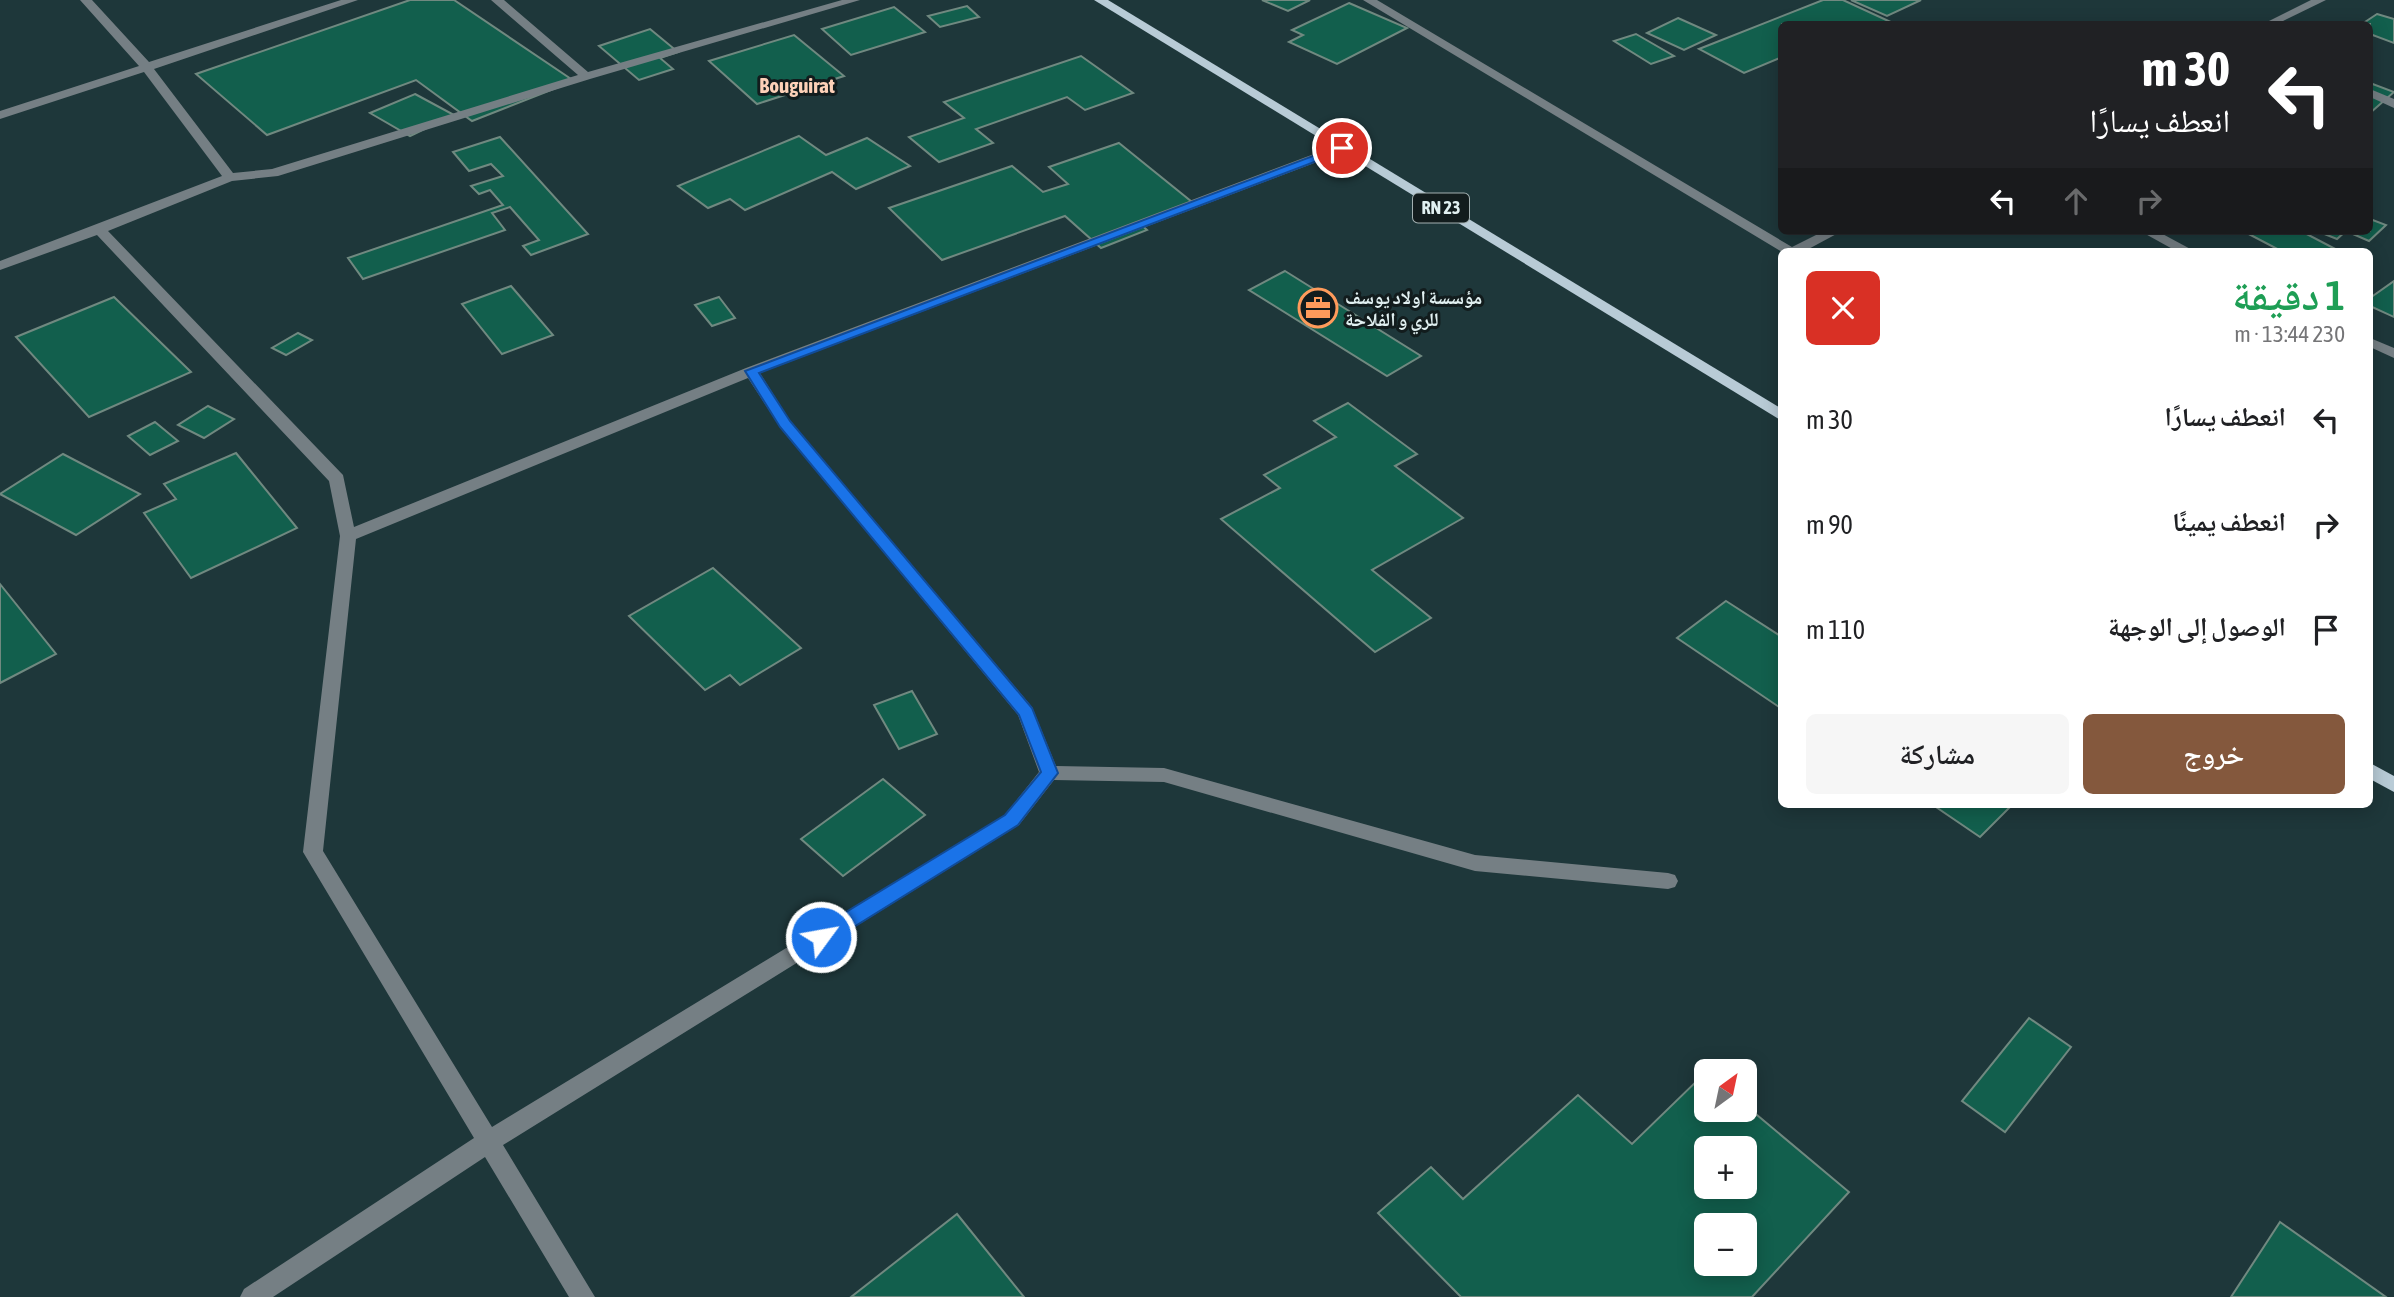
<!DOCTYPE html>
<html lang="ar">
<head>
<meta charset="utf-8">
<style>
  body { margin:0; font-family:"Asap Condensed","Noto Naskh Arabic",sans-serif; background:#f6f6f6; color:#202124; direction:rtl; height:100vh; display:flex; flex-direction:column; font-size:26px; white-space:nowrap }
  * { box-sizing:border-box; margin:0 }
  p { font-size:23px; color:#757577 }
  .icon { flex:none; width:38px; height:38px; fill:none; stroke:currentColor; stroke-width:2; stroke-linecap:round; stroke-linejoin:round }
  .map { position:relative; flex:1; overflow:hidden; direction:ltr }
  .details { position:absolute; left:1778px; top:248px; width:595px; height:560px; display:flex; flex-direction:column; background:#fff; border-radius:10px; box-shadow:0 4px 18px #0003; direction:rtl }
  .details>* { flex:none }
  .hud { position:absolute; left:1778px; top:21px; width:595px; height:214px; border-radius:10px; box-shadow:0 4px 18px #0003; direction:rtl; background:#202124; color:#fff; overflow:hidden }
  .needle { width:46px; rotate:33deg }
  .fabs { position:absolute; left:1694px; top:1059px; display:grid; gap:14px }
  .fabs a { display:grid; place-items:center; width:63px; height:63px; border-radius:10px; background:#fff; box-shadow:0 4px 18px #0003; font-size:35px }
  .pin { position:absolute; display:grid; place-items:center; width:60px; height:60px; color:#fff; margin:-30px; border:4px solid #fff; border-radius:50%; box-shadow:0 2px 7px #0007 }
  .me { position:absolute; width:77px; margin:-38px; rotate:58deg; stroke-linejoin:round; filter:drop-shadow(0 0 5px #0008) }
  .turn { display:flex; align-items:center; gap:24px; height:147px; padding:0 28px; font-size:32px }
  .turn .icon { width:91px; height:91px; stroke-width:2.5 }
  .turn b { display:block; font-size:49px; line-height:60px }
  .lanes { display:flex; align-items:center; height:66px; padding:0 28px; background:#0003; justify-content:center; gap:35px; direction:ltr }
  .lanes .off { opacity:.35 }
  .round { display:grid; place-items:center; flex:none; width:74px; height:74px; border-radius:10px; background:#f6f6f6 }
  .summary { display:flex; align-items:center; justify-content:space-between; height:119px; padding:0 28px }
  h1 { font-size:42px; font-weight:600; line-height:52px; color:#1e9e55 }
  .action { display:flex; gap:14px; margin-top:auto; padding:14px 28px }
  .action a { flex:1; height:80px; border-radius:10px; background:#84583d; color:#fff; font-size:28px; font-weight:600; line-height:80px; text-align:center }
  .action a+a { background:#f6f6f6; color:#202124 }
  ul { padding:0; list-style:none }
  li { display:flex; align-items:center; gap:21px; height:105px; padding:0 28px }
  li div { flex:1 }
  li b { display:block; font-size:26px }
  li em { font-style:normal }
  .map>svg:first-child { display:block }
  .building { fill:#125f4d; stroke:#708980; stroke-width:2; fill-rule:evenodd }
  .lines { fill:none; stroke-linecap:round; stroke-linejoin:round }
  .minor { fill:#757f84; fill-rule:evenodd }
  .major { fill:#b8cbd6; fill-rule:evenodd }
  .route { fill:#1a73e8; stroke:#114b97; stroke-width:2 }
  .labels { text-anchor:middle; stroke-width:6; stroke-linejoin:round; paint-order:stroke }
  .shield { fill:#121c1d; stroke:#a3b0b1; stroke-width:2 }
  .shield-label { font-size:18px; font-weight:bold; fill:#e1f0f1 }
  .poi-label { font-size:19px; font-weight:bold; fill:#e1f0f1; stroke:#121c1d; text-anchor:start }
  .far-district-label { font-size:21px; font-weight:bold; fill:#fdd1b8; stroke:#121c1d }
</style>
</head>
<body>
<div class="map">
<svg width="2394" height="1297" viewBox="0 0 2394 1297">
  <rect width="100%" height="100%" fill="#1e373a"/>
  <g class="building">
    <path d="M410,0H454L574,81L472,121L416,80L267,135L196,74Z"/>
    <path d="M1262,0H1310L1288,11Z"/>
    <path d="M1823,0H1843L1895,24H1782V57L1744,73L1699,49Z"/>
    <path d="M1851,0H1921L1887,16Z"/>
    <path d="M1349,3L1407,28L1337,64L1289,42L1303,35L1292,30Z"/>
    <path d="M967,6L979,17L940,27L928,16Z"/>
    <path d="M894,7L925,32L851,55L822,29Z"/>
    <path d="M2377,14L2394,19V43L2370,34V24H2362Z"/>
    <path d="M1678,18L1716,35L1684,50L1647,33Z"/>
    <path d="M650,29L678,52L660,58L673,69L639,80L599,46Z"/>
    <path d="M1636,34L1674,56L1651,64L1614,41Z"/>
    <path d="M794,35L844,76L757,104L709,61Z"/>
    <path d="M1081,56L1133,93L1085,110L1067,97L976,129L993,143L939,162L909,137L964,118L944,102Z"/>
    <path d="M2370,83L2394,92L2370,113Z"/>
    <path d="M415,94L454,115L410,136L370,113Z"/>
    <path d="M799,136L826,155L867,138L910,166L856,189L832,172L745,210L730,199L708,208L678,186Z"/>
    <path d="M500,137L588,234L531,255L523,246L539,240L510,207L492,213L505,230L363,279L348,258L503,205L490,190L479,194L471,186L503,176L491,164L469,171L453,152Z"/>
    <path d="M1119,143L1192,202L1138,222L1147,230L1101,248L1065,216L942,260L889,208L1012,166L1043,192L1068,184L1049,167Z"/>
    <path d="M2370,219L2386,225L2369,241L2346,231L2337,239L2317,231H2370Z"/>
    <path d="M2243,231H2301L2341,252H2283Z"/>
    <path d="M1285,271L1421,356L1387,376L1249,290Z"/>
    <path d="M2394,281V317L2370,306V298Z"/>
    <path d="M511,286L553,335L502,354L462,304Z"/>
    <path d="M114,297L191,372L89,417L16,337Z"/>
    <path d="M719,297L735,318L712,326L695,305Z"/>
    <path d="M298,333L312,340L286,355L272,348Z"/>
    <path d="M1348,403L1417,454L1395,466L1463,518L1372,570L1431,618L1375,652L1221,519L1280,488L1264,475L1336,437L1314,421Z"/>
    <path d="M208,406L234,419L204,438L178,425Z"/>
    <path d="M155,422L178,441L150,455L128,436Z"/>
    <path d="M236,453L297,528L191,578L144,513L176,499L164,484Z"/>
    <path d="M63,454L140,494L76,535L0,494Z"/>
    <path d="M713,568L801,648L740,685L730,675L705,690L629,616Z"/>
    <path d="M0,584L56,654L0,683Z"/>
    <path d="M1726,601L1782,637V709L1677,638Z"/>
    <path d="M912,691L937,734L899,749L874,705Z"/>
    <path d="M883,779L925,815L843,876L801,839Z"/>
    <path d="M1933,805H2012L1980,837Z"/>
    <path d="M2029,1018L2071,1047L2005,1132L1962,1101Z"/>
    <path d="M1706,1072V1110H1745V1105L1849,1192L1752,1297H1461L1378,1213L1431,1167L1463,1199L1578,1095L1632,1144ZM1706,1148H1745V1186H1706ZM1706,1225H1745V1264H1706Z"/>
    <path d="M957,1214L1024,1297H851Z"/>
    <path d="M2280,1222L2386,1297H2231Z"/>
  </g>
  <g class="lines">
    <g class="minor">
      <path d="M80,0H92L149,62L341,0H358L154,69L233,173L272,169L578,75L491,0H504L588,72L842,0H860L590,79L278,176L232,181L108,231L343,475L354,527L746,368L1338,145H1346V151L760,373L790,421L1032,707L1056,766L1164,768L1475,855L1668,873L1675,875L1678,881L1675,887L1668,889L1475,871L1164,782L1054,780L1019,825L503,1145L595,1297H569L485,1157L273,1297H240L244,1289L474,1138L303,852L340,536L329,481L97,235L0,270V261L222,176L144,72L0,119V111L139,66ZM748,378L780,427L1018,715L1039,772L1005,815L492,1127L323,851L356,539Z"/>
      <path d="M1363,0H1377L1792,247L1824,231H1842L1803,252H1782Z"/>
      <path d="M2311,0H2326L2277,24H2263Z"/>
      <path d="M2370,89L2394,99V108L2370,97Z"/>
      <path d="M2140,231H2157L2196,252H2178Z"/>
      <path d="M2370,338L2394,348V358L2370,347Z"/>
    </g>
    <g class="major">
      <path d="M1094,0H1108L1782,409V421Z"/>
      <path d="M2370,763L2394,776V792L2370,779Z"/>
    </g>
  </g>
  <path class="route" d="M1342,145L1348,148L1346,150L759,373L790,421L1032,708L1058,773L1018,825L828,943H815L812,937L815,931L1005,815L1041,772L1019,715L780,427L745,371Z"/>
  <defs>
    <symbol id="office-ring" viewBox="-11 -11 22 22"><circle r="9.5" fill="#121c1d" stroke="#ff9b5b" stroke-width="1.5"/><path d="M-6-3h4V-5.5h4V-3h4V5H-6ZM-1-4.5V-3h2v-1.5ZM-6 0V1H6V0Z" fill="#ff9b5b"/></symbol>
  </defs>
  <g fill-rule="evenodd">
    <use href="#office-ring" x="1296" y="286" width="44" height="44"/>
  </g>
  <g class="labels">
    <rect class="shield" x="1413" y="193.5" width="56" height="29" rx="5"/>
    <g class="shield-label">
      <text x="1441" y="214">RN 23</text>
    </g>
    <g class="poi-label">
      <text x="1345" y="304">مؤسسة اولاد يوسف<tspan x="1345" dy="22">للري و الفلاحة</tspan></text>
    </g>
    <g class="far-district-label">
      <text x="797" y="93">Bouguirat</text>
    </g>
  </g>
</svg>
<div class="fabs">
<a><svg class="needle" viewBox="-14 -14 28 28"><path d="M0-13l5 13h-10z" fill="#e53935"/><path d="M0 13l5-13h-10z" fill="#757577"/></svg></a>
<a>+</a>
<a>−</a>
</div>
<div class="pin" style="left:1342px;top:148px;background:#d93025"><svg class="icon" aria-label="arrive" viewBox="0 0 24 24"><path d="M6 21V4h12l-3 4 3 4H6"/></svg></div>
<svg class="me" style="left:821px;top:937px" viewBox="-20 -20 40 40"><circle r="17" fill="#1a73e8" stroke="#fff" stroke-width="3"/><path d="M0-11L8 9 0 5-8 9z" fill="#fff"/></svg>
<div class="hud">
<div class="turn"><svg class="icon" aria-label="left" viewBox="0 0 24 24"><path d="M17 20v-9H6M10 6l-5 5 5 5"/></svg><div><b>30 m</b>انعطف يسارًا</div></div>
<div class="lanes"><svg class="icon" aria-label="left" viewBox="0 0 24 24"><path d="M17 20v-9H6M10 6l-5 5 5 5"/></svg><svg class="icon off" aria-label="ahead" viewBox="0 0 24 24"><path d="M12 20V5M6 11l6-6 6 6"/></svg><svg class="icon off" aria-label="right" viewBox="0 0 24 24"><path d="M7 20v-9h11M14 6l5 5-5 5"/></svg></div>
</div>
<section class="details">
<div class="summary"><div><h1>1 دقيقة</h1><p>230 m · 13:44</p></div><a class="round" style="background:#d93025;color:#fff"><svg class="icon" aria-label="close" viewBox="0 0 24 24"><path d="M6 6l12 12M18 6L6 18"/></svg></a></div>
<ul>
<li><svg class="icon" aria-label="left" viewBox="0 0 24 24"><path d="M17 20v-9H6M10 6l-5 5 5 5"/></svg><div><b>انعطف يسارًا</b></div><em>30 m</em></li>
<li><svg class="icon" aria-label="right" viewBox="0 0 24 24"><path d="M7 20v-9h11M14 6l5 5-5 5"/></svg><div><b>انعطف يمينًا</b></div><em>90 m</em></li>
<li><svg class="icon" aria-label="arrive" viewBox="0 0 24 24"><path d="M6 21V4h12l-3 4 3 4H6"/></svg><div><b>الوصول إلى الوجهة</b></div><em>110 m</em></li>
</ul>
<div class="action"><a>خروج</a><a>مشاركة</a></div>
</section>
</div>
</body>
</html>
